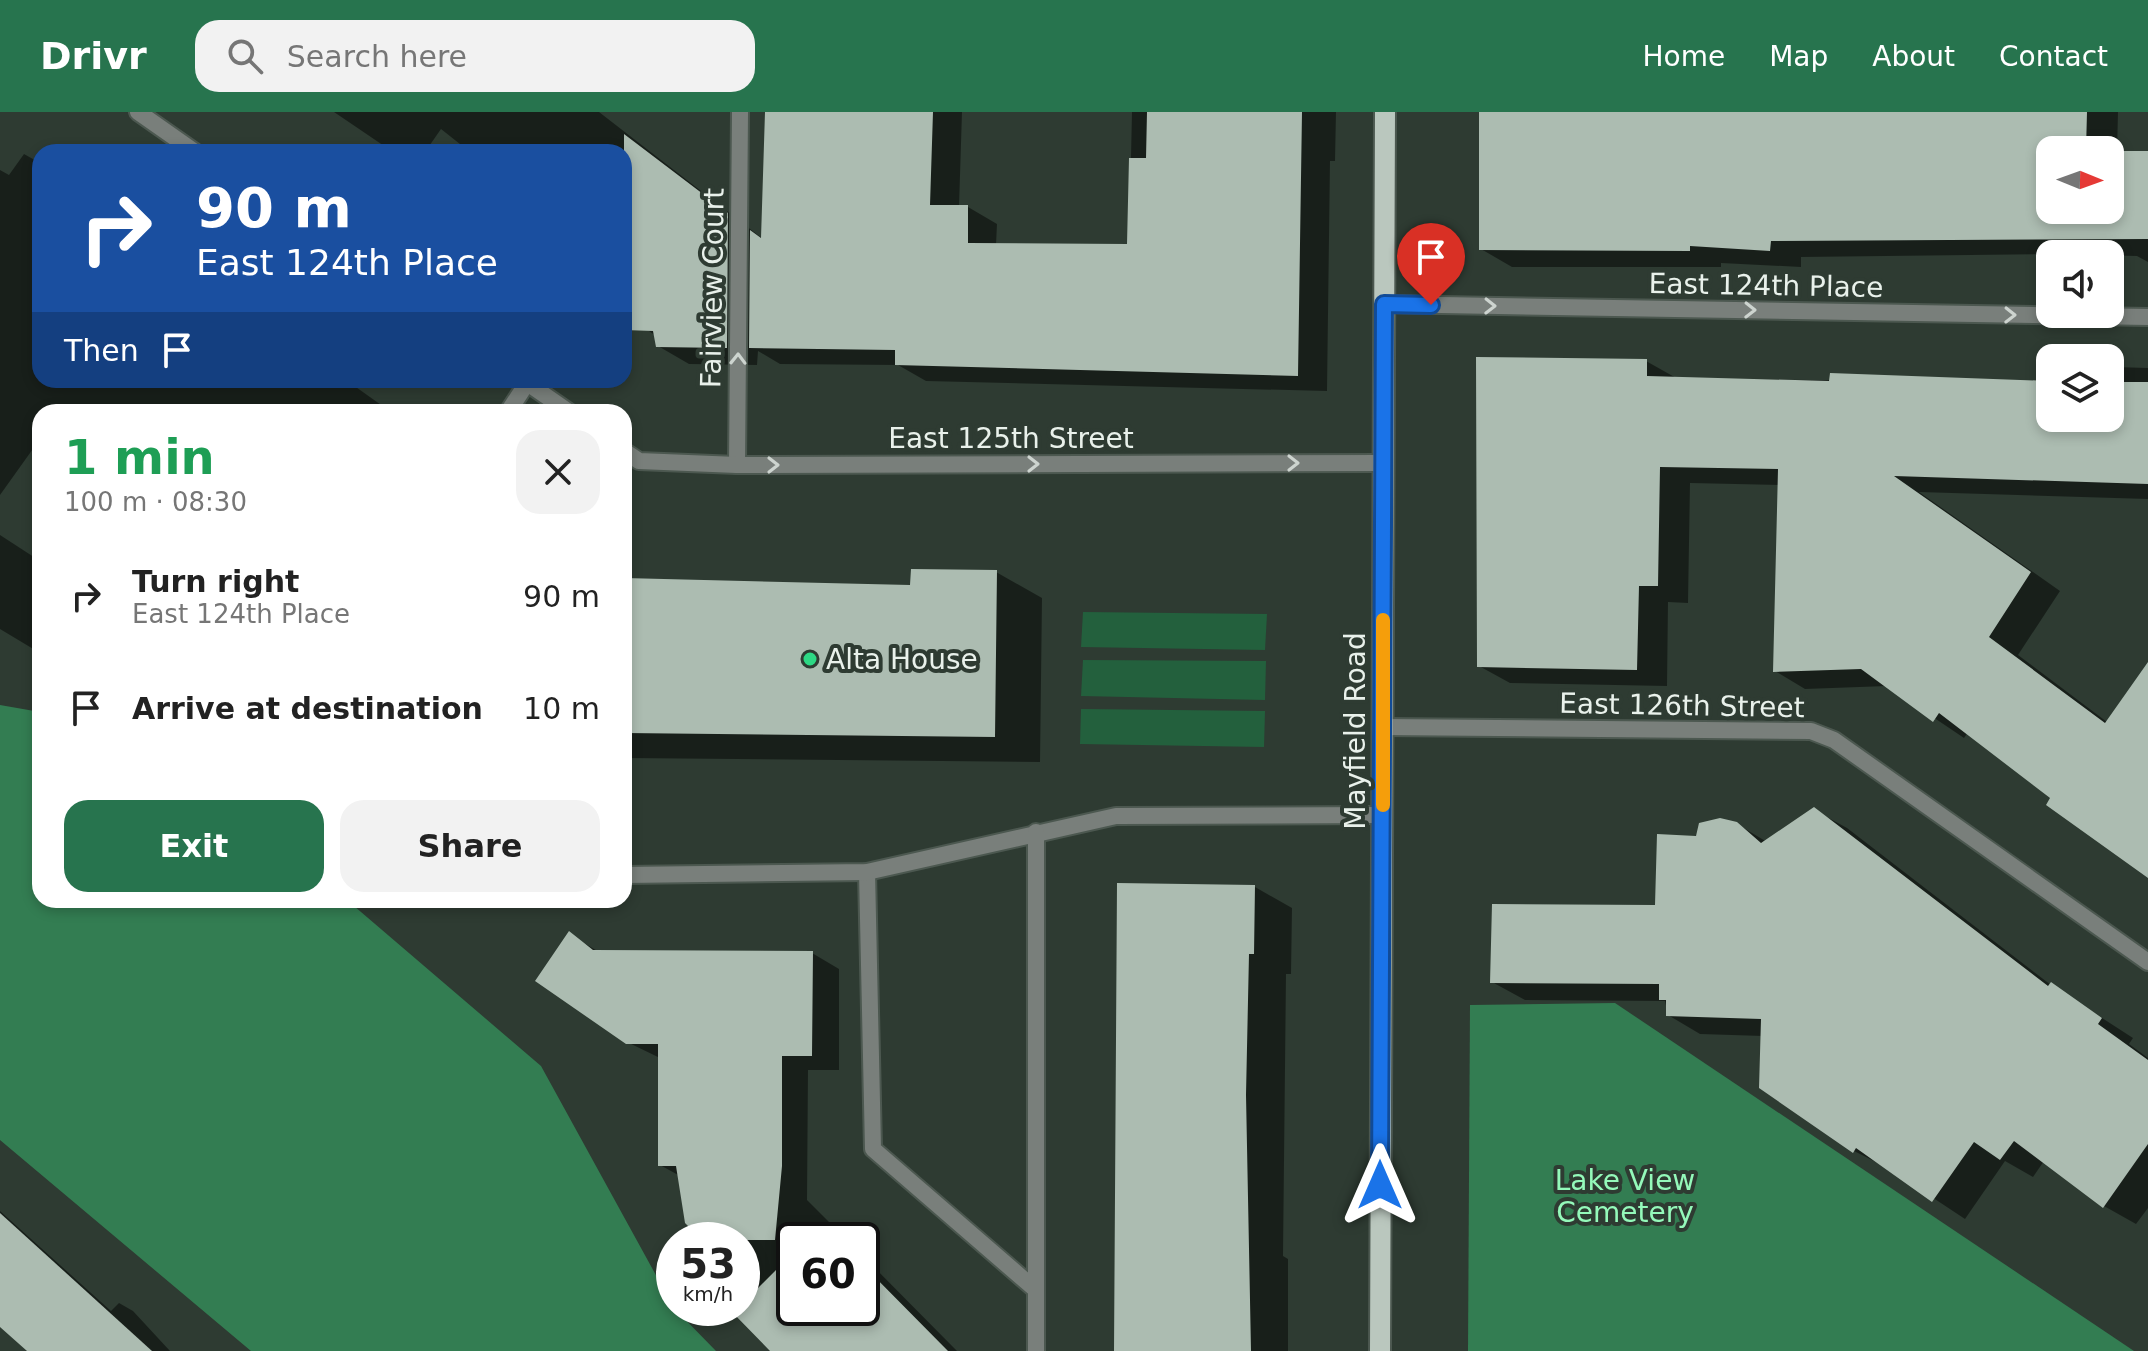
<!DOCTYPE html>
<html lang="en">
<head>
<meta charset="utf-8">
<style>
  body { margin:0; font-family:"DejaVu Sans",sans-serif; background:#f2f2f2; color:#222; height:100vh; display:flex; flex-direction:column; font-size:30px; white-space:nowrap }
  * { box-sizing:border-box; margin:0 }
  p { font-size:26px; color:#767676 }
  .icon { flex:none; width:44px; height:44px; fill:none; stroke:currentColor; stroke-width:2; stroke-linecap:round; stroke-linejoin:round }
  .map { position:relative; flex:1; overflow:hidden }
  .drawer { position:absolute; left:32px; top:292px; width:600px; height:504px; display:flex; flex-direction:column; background:#fff; border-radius:24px; box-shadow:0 4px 12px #0003 }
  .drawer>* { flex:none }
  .hud { position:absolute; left:32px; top:32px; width:600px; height:244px; border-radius:24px; box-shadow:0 4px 12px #0003; background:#1a4fa0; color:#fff; overflow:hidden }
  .needle { width:52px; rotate:91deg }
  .controls { position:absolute; left:2036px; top:24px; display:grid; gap:16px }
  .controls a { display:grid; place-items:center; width:88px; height:88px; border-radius:16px; background:#fff; box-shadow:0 4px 12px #0003; font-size:40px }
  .speed { position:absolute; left:656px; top:1110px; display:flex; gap:16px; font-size:40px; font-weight:700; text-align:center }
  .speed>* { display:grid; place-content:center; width:104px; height:104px; border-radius:50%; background:#fff; box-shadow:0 4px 12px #0003; line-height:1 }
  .speed small { font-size:20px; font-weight:400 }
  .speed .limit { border:4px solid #111; border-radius:12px; background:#fff; color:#111 }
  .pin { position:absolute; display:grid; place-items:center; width:68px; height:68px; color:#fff; margin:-82px -34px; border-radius:50% 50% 50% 0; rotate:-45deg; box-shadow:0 0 8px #0007 }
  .pin .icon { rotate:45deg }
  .me { position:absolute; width:88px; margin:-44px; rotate:0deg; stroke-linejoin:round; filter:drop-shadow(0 0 6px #0008) }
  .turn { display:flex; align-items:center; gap:28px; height:168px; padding:0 32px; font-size:36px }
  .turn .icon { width:104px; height:104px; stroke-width:2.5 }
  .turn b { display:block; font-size:56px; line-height:68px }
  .then { display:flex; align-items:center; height:76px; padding:0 32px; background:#0003; gap:16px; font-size:30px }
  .round { display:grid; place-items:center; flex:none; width:84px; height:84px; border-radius:24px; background:#f2f2f2 }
  .overview { display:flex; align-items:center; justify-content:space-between; height:136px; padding:0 32px }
  h1 { font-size:48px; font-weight:700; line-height:60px; color:#1e9e55 }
  .primary-button { display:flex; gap:16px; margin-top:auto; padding:16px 32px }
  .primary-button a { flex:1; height:92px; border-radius:24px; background:#27744e; color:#fff; font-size:32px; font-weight:700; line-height:92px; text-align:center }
  .primary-button a+a { background:#f2f2f2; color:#222 }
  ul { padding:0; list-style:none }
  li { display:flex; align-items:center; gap:24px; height:112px; padding:0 32px }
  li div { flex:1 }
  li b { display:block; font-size:30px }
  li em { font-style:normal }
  header { display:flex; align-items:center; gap:48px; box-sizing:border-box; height:112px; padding:0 40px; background:#27744e; color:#fff }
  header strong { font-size:38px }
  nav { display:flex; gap:44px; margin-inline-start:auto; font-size:28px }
  .search { width:560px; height:72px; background:#f2f2f2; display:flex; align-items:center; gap:20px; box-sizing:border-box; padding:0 28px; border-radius:24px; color:#767676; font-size:30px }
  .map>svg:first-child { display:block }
  .green { fill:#23603d }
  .forest { fill:#337d52 }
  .shadow { fill:#0007; fill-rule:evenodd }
  .building { fill:#acbcb1 }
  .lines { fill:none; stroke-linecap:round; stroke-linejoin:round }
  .service-casing { stroke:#4c5850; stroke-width:20 }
  .minor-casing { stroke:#4c5850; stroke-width:20 }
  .primary-casing { stroke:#4c5850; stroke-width:24 }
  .service { stroke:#797f7b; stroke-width:16 }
  .minor { stroke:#797f7b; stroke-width:16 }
  .primary { stroke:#bac7be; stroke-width:20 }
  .oneway { stroke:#cdd4cf }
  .route-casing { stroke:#114b97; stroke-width:20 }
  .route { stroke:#1a73e8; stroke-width:14 }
  .slow { stroke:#f59e0b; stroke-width:14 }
  .poi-dot { fill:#2dd884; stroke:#2e3b32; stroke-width:3 }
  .labels { text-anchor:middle; stroke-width:8; stroke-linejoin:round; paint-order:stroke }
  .street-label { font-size:28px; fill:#e9f1eb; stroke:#2e3b32 }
  .poi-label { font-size:28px; fill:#e9f1eb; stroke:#2e3b32; text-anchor:start }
  .park-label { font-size:28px; fill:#94f9ba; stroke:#2e3b32 }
</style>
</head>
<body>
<header>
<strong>Drivr</strong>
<div class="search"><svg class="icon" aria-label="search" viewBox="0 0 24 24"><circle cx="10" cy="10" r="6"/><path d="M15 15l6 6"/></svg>Search here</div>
<nav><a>Home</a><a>Map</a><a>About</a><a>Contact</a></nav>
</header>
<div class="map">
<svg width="2148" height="1239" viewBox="0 0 2148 1239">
  <rect width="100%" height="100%" fill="#2e3b32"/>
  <g class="green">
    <path d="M1083,500L1267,502L1265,538L1081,535Z"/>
    <path d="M1083,548L1266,549L1265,588L1081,584Z"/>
    <path d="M1081,597L1265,599L1264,635L1080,632Z"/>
  </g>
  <g class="forest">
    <path d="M0,593L40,600V788H347L541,954L674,1196L716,1239H251L0,1028Z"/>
    <path d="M1615,891L2134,1239H1468L1470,893Z"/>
  </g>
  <g class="shadow">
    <path d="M334,0H599L763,127L767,0H962L959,95H968L997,112L996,133L1129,134L1132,0H1336L1335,49H1330L1327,279L926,269L898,253L780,252L758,239L757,253L689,252L658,234L656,224L624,201V40H470L441,17L425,40H393Z"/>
    <path d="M1481,0H2118L2117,41H2148V150L2137,144L2050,142L1801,145V155L1721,151V155H1512L1481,137ZM2050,38H2110V98H2050Z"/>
    <path d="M24,42L40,51V268H346L391,300H40V327L0,383V58L9,63Z"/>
    <path d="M1646,249L1678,267L2050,270V306H2110V272H2114V255L2148,256V387L1919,380L2060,479L2018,543L2107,610L2148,553V765L1968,620L1964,626L1887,574L1805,577L1775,559L1780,373L1690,371L1688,491L1668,490L1667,574L1510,571L1479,554Z"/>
    <path d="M0,423L40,449V541L0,517Z"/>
    <path d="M996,460L1042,486L1040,650L624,646V468L912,475Z"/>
    <path d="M1814,698L1847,716L2051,873L2133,926L2129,932L2148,946V1096L2136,1112L2104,1094L2044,1049L2033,1065L2005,1049L1965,1107L1888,1056L1854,1039L1761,975L1763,924L1700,922L1668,903L1665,889L1525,888L1492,870L1657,795L1697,726L1737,712L1767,730Z"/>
    <path d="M1255,775L1292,796L1291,862H1286L1283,1144L1288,1147V1239H1115Z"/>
    <path d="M569,822L599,840L812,841L839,857V958H808L807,1088L847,1128H794V1196H862V1143L957,1239H773L736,1201L756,1181L742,1166V1128H705L680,1064L660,1053V946L627,930Z"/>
    <path d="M0,1099L111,1199L119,1191L133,1199L170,1239H42L0,1212Z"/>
  </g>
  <g class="building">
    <path d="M765,0H933L930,93H968V131L1127,132L1129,46H1146L1147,0H1302L1298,264L895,253V238L749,236L750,118L761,126Z"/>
    <path d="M1479,0H2087L2086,38H2050V98H2110V39H2148V127L1771,129L1770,139L1690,134V139L1479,138Z"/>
    <path d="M624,22L728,101L727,236L656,235L653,219L624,218Z"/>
    <path d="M1476,245L1647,247V264L1829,269L1830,261L2050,269V306H2110V270H2148V372L1894,364L2031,460L1989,525L2105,611L2148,550V766L2046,693L2050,686L1939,601L1933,610L1861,557L1773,560L1778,357L1660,355L1658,474H1639L1637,558L1477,555Z"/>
    <path d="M911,457L997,458L995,625L624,621V466L910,473Z"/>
    <path d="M1814,695L2048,874L2051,870L2102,906L2098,912L2148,948V1032L2103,1096L2014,1029L2000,1048L1974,1030L1932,1090L1856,1036L1853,1041L1759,976L1761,907L1666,904V888H1659V872L1490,871L1492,792L1655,793L1657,722L1696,724L1699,711L1720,706L1737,710L1761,731Z"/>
    <path d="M1117,771L1255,773L1254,842H1249L1246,983L1251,1239H1114Z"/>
    <path d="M569,819L593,838L813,839L812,944H782V1054L775,1128H702L685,1111L676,1054H658V932H626L535,869Z"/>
    <path d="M0,1101L152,1239H27L0,1215Z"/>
    <path d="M822,1113L838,1128H807Z"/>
    <path d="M794,1140V1196H862V1152L948,1239H770L733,1201L742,1196V1192Z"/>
  </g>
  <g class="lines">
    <defs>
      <g id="service">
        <path d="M508,300L527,271"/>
        <path d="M737,353L740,0"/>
        <path d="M867,760L873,1037L1036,1178"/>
        <path d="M624,763L867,760L1116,704L1383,703"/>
        <path d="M1036,1239V720"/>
      </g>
      <g id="minor">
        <path d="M138,0L195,40"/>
        <path d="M1384,192L2148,205"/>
        <path d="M523,268L569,300"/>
        <path d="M624,339L639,349L737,353L1383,351"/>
        <path d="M1383,615L1811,619L1834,628L2148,850"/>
      </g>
      <path id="primary" d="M1380,1239L1385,0"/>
    </defs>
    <use href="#service" class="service-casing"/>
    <use href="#minor" class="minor-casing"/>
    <use href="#primary" class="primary-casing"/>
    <use href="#service" class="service"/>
    <use href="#minor" class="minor"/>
    <use href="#primary" class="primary"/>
  </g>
  <defs><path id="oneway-chevron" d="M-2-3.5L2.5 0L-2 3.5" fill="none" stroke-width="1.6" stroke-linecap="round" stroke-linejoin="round" transform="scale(2)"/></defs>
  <g class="oneway">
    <use href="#oneway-chevron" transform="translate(1490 194) rotate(1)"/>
    <use href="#oneway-chevron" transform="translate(1750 198) rotate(1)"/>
    <use href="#oneway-chevron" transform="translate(2010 203) rotate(1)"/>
    <use href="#oneway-chevron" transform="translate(738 247) rotate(-89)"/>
    <use href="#oneway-chevron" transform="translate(1293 351)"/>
    <use href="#oneway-chevron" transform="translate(1033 352)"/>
    <use href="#oneway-chevron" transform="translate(773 353)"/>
  </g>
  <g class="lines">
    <defs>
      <path id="route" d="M1380,1073L1384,192L1431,193"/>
    </defs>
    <use href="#route" class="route-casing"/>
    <use href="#route" class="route"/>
    <path class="slow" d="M1383,693V508"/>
  </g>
  <circle class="poi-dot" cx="810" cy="547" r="8"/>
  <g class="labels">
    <g class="street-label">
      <text transform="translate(1766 173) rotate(1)" y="10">East 124th Place</text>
      <text transform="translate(712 176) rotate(-89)" y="10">Fairview Court</text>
      <text x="1011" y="336">East 125th Street</text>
      <text transform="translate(1682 593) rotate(1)" y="10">East 126th Street</text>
      <text transform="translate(1355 619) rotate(-90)" y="10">Mayfield Road</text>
    </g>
    <g class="poi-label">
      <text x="826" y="557">Alta House</text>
    </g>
    <g class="park-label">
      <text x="1625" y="1078">Lake View<tspan x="1625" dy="32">Cemetery</tspan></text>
    </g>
  </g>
</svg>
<div class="controls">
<a><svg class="needle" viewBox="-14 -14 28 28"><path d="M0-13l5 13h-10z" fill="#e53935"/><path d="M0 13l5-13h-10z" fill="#767676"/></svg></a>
<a><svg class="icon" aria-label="sound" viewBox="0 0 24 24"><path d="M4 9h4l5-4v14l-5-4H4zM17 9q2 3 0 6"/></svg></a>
<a><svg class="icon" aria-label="layers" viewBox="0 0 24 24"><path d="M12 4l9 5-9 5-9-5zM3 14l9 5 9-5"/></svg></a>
</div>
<div class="speed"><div>53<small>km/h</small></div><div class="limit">60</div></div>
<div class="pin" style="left:1431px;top:193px;background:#d93025"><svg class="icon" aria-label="arrive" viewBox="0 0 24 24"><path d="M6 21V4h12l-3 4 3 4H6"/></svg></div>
<svg class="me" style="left:1380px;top:1073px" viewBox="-20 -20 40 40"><path d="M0-17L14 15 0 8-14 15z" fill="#1a73e8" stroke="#fff" stroke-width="4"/></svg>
<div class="hud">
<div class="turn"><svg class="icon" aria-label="right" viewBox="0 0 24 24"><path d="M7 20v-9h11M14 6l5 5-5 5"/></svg><div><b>90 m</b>East 124th Place</div></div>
<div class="then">Then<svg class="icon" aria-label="arrive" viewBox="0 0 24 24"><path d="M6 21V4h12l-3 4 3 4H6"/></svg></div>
</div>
<section class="drawer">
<div class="overview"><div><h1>1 min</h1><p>100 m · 08:30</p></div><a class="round"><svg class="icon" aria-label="close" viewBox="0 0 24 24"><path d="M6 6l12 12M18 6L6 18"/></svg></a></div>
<ul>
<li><svg class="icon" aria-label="right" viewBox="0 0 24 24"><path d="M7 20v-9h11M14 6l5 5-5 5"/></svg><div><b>Turn right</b><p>East 124th Place</p></div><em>90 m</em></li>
<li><svg class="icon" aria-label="arrive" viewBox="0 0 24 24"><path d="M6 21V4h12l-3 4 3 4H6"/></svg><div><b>Arrive at destination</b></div><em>10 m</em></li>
</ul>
<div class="primary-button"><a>Exit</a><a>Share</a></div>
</section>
</div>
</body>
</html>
